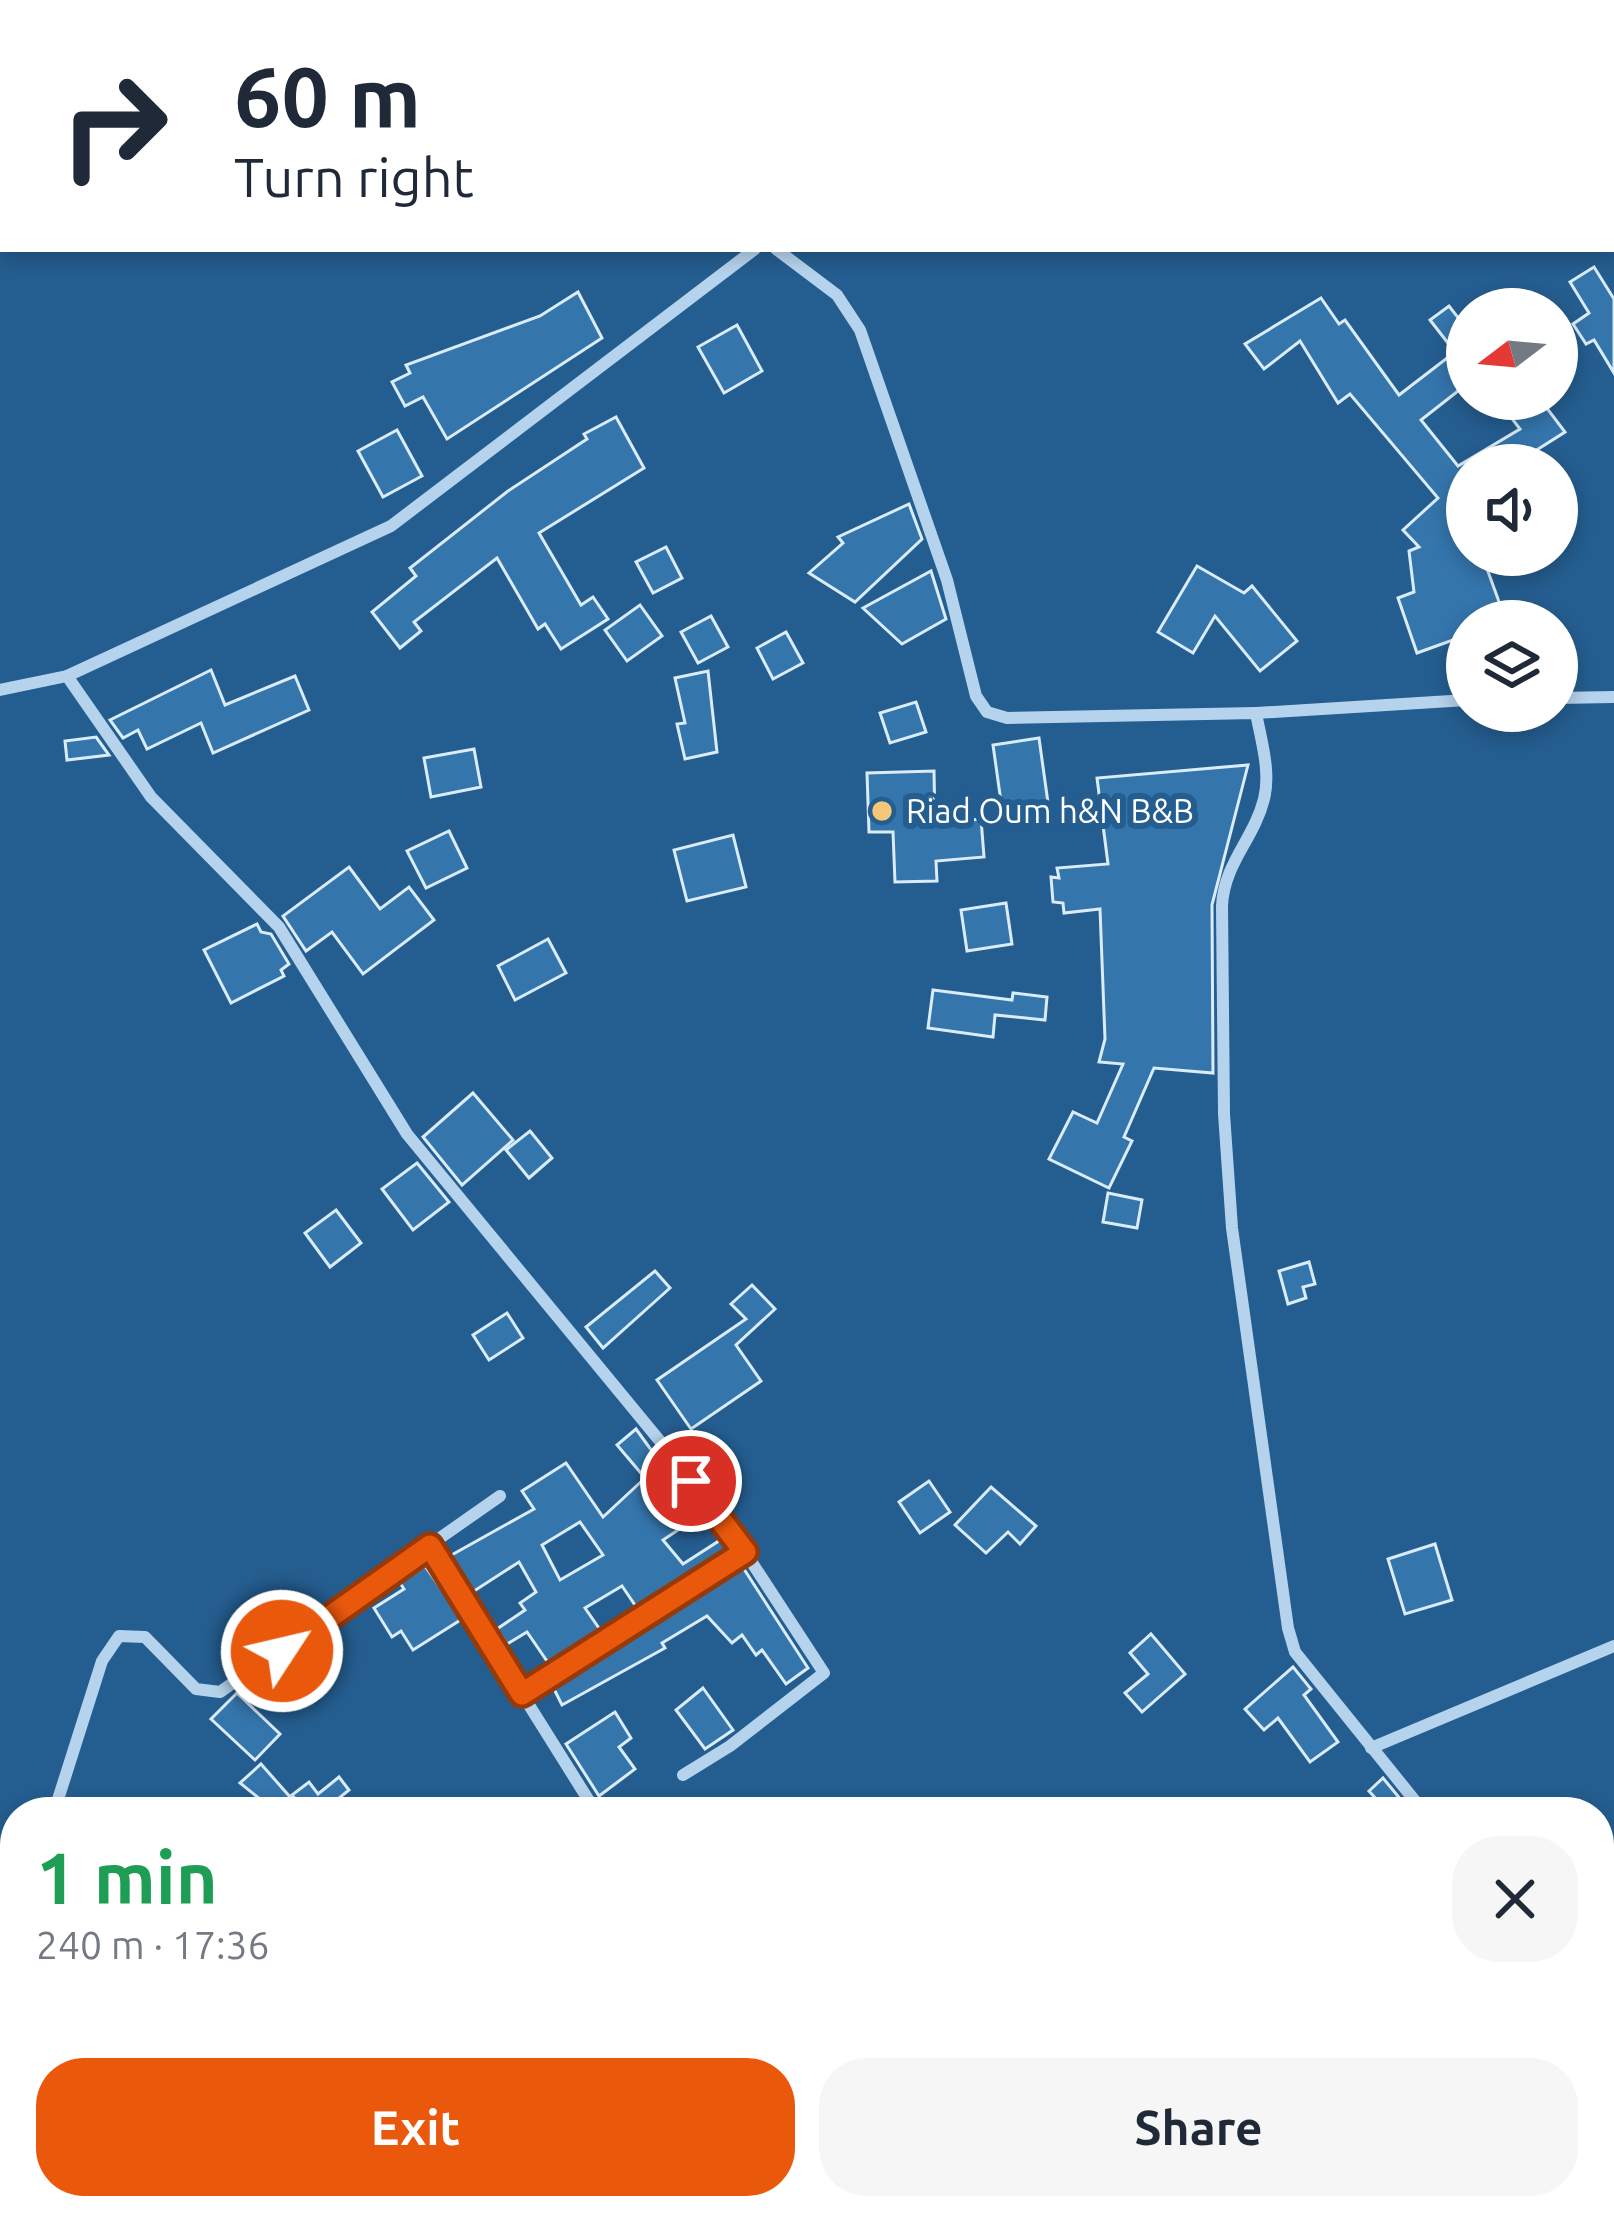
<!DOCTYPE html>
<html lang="en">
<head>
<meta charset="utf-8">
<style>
  body { margin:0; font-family:Ubuntu,sans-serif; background:#f6f6f7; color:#1f2937; height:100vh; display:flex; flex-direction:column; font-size:45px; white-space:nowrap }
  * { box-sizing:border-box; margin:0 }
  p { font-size:39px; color:#747a83 }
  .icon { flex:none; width:66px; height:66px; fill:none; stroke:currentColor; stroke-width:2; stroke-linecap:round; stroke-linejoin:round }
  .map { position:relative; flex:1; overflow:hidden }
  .side { position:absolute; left:0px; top:1797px; width:1614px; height:423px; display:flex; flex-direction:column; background:#fff; border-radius:48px 48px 0 0; box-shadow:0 6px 18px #0003 }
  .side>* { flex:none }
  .hud { position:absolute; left:0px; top:0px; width:1614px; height:252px; box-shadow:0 6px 18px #0003; background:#fff; color:#1f2937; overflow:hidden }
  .needle { width:78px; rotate:254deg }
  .buttons { position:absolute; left:1446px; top:288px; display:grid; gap:24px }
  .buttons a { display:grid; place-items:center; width:132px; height:132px; border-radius:50%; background:#fff; box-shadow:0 6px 18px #0003; font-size:60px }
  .pin { position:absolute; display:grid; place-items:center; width:102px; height:102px; color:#fff; margin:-51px; border:6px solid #fff; border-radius:50%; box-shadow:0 3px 12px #0007 }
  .me { position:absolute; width:132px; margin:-66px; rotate:55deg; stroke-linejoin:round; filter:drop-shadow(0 0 9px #0008) }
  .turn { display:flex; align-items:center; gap:42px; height:252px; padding:0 36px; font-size:54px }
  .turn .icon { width:156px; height:156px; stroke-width:2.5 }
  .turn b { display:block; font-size:84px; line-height:102px }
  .round { display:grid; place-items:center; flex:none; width:126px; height:126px; border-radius:48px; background:#f6f6f7 }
  .overview { display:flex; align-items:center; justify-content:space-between; height:204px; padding:0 36px }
  h1 { font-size:72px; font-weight:600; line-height:90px; color:#1e9e55 }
  .primary-button { display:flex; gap:24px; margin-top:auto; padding:24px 36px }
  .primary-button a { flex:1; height:138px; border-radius:48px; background:#ea580c; color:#fff; font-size:48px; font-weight:600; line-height:138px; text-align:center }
  .primary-button a+a { background:#f6f6f7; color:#1f2937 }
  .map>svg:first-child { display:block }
  .building { fill:#3475ac; stroke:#daebf9; stroke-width:3; fill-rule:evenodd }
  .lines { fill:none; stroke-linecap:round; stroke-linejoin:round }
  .minor { stroke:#b5d3ec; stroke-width:12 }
  .tertiary { stroke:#b5d3ec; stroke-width:21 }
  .route-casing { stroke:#983908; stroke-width:30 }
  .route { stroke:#ea580c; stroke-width:21 }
  .poi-dot { fill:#f6c678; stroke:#245d8f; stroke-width:4.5 }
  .labels { text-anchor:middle; stroke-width:12; stroke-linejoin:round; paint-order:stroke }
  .poi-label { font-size:33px; fill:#fff; stroke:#245d8f; text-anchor:start }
</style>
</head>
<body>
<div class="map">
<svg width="1614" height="2218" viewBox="0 0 1614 2218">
  <rect width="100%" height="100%" fill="#245d8f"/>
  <g class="building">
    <path d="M1594,267L1614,299V373L1594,340L1586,344L1573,324L1589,313L1570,282Z"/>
    <path d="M578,292L602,338L447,439L423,397L405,406L392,382L410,373L406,365L540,316Z"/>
    <path d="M1321,298L1339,324L1345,320L1399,395L1455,352L1430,320L1449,306L1467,329V384L1421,420L1458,466L1520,429L1497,399H1540L1565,432L1513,465H1467V493L1453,501L1467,534V555H1482L1506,621H1467V635L1417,653L1398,598L1414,592L1409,551L1419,547L1403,530L1438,498L1350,394L1338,403L1300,341L1264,369L1245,344Z"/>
    <path d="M737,325L762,371L724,393L698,347Z"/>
    <path d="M616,417L644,468L539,533L581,605L593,597L608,619L561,649L545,624L538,629L497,558L414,622L421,631L400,648L372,612L416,576L410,568L508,491L587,439L584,434Z"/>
    <path d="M397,430L422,476L383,497L358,451Z"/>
    <path d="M909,504L922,539L855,602L809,573L843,543L838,537Z"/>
    <path d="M666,547L682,578L653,593L636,562Z"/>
    <path d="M1197,566L1244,593L1252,586L1297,641L1260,671L1215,616L1193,653L1158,632Z"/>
    <path d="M931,571L946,619L902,644L863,608Z"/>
    <path d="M640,605L662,636L627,661L605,630Z"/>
    <path d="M711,616L728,647L698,663L681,632Z"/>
    <path d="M786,632L803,663L773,679L757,648Z"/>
    <path d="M211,670L225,705L295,676L309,710L213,753L201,723L147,749L138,730L123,738L110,720Z"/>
    <path d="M708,671L717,752L685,759L677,724L685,723L675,678Z"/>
    <path d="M916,702L926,732L890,743L880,713Z"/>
    <path d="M96,737L109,755L67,760L65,741Z"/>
    <path d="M1039,738L1049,810L1003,816L993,745Z"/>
    <path d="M474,749L481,787L431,797L424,758Z"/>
    <path d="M1248,765L1212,905L1213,1073L1154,1068L1124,1137L1132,1141L1109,1188L1049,1159L1073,1112L1097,1123L1123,1064L1099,1062L1105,1039L1100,909L1064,913L1063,903L1053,902L1051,877L1059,878L1057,868L1108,864L1097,778Z"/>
    <path d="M934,771L935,824L981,819L984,857L936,861L937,881L895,882L893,832H869L867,773Z"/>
    <path d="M449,831L467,868L426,888L407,851Z"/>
    <path d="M733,835L746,887L687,901L674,850Z"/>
    <path d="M349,867L380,909L409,887L434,920L363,974L332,932L306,951L283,916Z"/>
    <path d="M1006,903L1012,944L967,951L961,910Z"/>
    <path d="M257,924L261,932L271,934L289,964L281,970L284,976L231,1003L204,950Z"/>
    <path d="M548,939L566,973L515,1000L498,966Z"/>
    <path d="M933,990L1012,1000L1013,993L1047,997L1045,1020L995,1015L993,1037L928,1028Z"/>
    <path d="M473,1093L513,1140L462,1185L423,1137Z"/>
    <path d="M530,1131L552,1158L529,1178L506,1150Z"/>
    <path d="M417,1163L449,1202L413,1230L382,1189Z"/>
    <path d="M1108,1193L1142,1200L1137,1228L1103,1222Z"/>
    <path d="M336,1210L361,1243L330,1267L305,1233Z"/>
    <path d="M1309,1262L1315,1284L1303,1287L1306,1298L1288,1304L1279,1271Z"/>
    <path d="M655,1271L670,1288L603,1348L586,1327Z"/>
    <path d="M752,1285L775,1309L736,1345L761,1381L691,1429L657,1380L746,1319L731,1304Z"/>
    <path d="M507,1313L523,1338L489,1360L473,1335Z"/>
    <path d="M636,1429L699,1516L663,1540L683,1564L722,1539L728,1550L637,1608L622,1586L585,1608L601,1631L549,1664L527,1632L507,1644L497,1629L525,1610L520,1603L536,1592L519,1562L471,1593L448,1557L534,1509L522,1491L566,1463L603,1517L645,1478L617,1445ZM580,1522L603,1555L560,1580L542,1545Z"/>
    <path d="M929,1481L950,1512L920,1533L899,1502Z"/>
    <path d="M991,1487L1036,1526L1020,1544L1008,1532L986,1553L955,1525Z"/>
    <path d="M1435,1544L1452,1600L1405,1614L1388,1559Z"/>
    <path d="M425,1566L462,1619L413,1650L401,1631L392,1637L374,1608L404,1589L400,1583Z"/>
    <path d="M742,1566L808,1668L786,1684L762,1650L756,1655L742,1635L732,1643L707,1616L662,1643L665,1648L562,1705L553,1687Z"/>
    <path d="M1151,1634L1185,1674L1142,1712L1125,1693L1148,1674L1130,1653Z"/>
    <path d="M1293,1667L1311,1689L1304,1695L1338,1742L1310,1762L1278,1718L1264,1730L1245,1709Z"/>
    <path d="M703,1688L733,1730L705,1749L676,1710Z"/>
    <path d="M237,1693L280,1734L255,1760L211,1719Z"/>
    <path d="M615,1712L631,1738L619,1747L635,1769L599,1796L566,1744Z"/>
    <path d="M261,1764L291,1798L276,1812L240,1783Z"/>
    <path d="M339,1777L349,1790L328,1807L332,1812H295L302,1807L292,1795L309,1782L318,1794Z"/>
    <path d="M1383,1778L1411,1812H1365L1378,1801L1369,1791Z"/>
  </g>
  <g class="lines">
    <g class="minor">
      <path d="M501,0L505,3"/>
      <path d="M1120,3L1124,0"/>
      <path d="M776,249L837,295L860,330L947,580L976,696L987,712L1007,718L1256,713C1261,740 1271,772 1264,799C1254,839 1224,863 1222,906L1224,1114L1232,1228L1288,1628L1295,1652L1424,1812"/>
      <path d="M67,676L151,797L279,927L407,1134L664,1446L745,1552L824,1673L730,1746L683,1775"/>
      <path d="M0,690L67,676L391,526L755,249"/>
      <path d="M1557,698L1614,697"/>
      <path d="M1256,713L1467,700"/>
      <path d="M430,1547L596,1812"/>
      <path d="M522,1694L745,1552"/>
      <path d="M1371,1748L1614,1646"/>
      <path d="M54,1812L102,1661L119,1636L145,1637L196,1689L220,1692L500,1496"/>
      <path d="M0,1882L15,1873"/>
      <path d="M1599,1978L1614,1987"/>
      <path d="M458,2205L473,2218"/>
      <path d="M360,2218L373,2205"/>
    </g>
    <g class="tertiary">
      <path d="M107,3L108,0"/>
      <path d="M0,173L3,169"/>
    </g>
  </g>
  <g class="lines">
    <defs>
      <path id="route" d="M282,1651L430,1546L522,1694L745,1552L691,1481"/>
    </defs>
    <use href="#route" class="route-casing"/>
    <use href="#route" class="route"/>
  </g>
  <circle class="poi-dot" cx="882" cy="811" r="12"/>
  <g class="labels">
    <g class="poi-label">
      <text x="906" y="823">Riad Oum h&amp;N B&amp;B</text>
    </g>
  </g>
</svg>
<div class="buttons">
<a><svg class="needle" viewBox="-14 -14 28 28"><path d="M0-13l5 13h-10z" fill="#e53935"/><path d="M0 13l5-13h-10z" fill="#747a83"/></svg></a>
<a><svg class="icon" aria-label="sound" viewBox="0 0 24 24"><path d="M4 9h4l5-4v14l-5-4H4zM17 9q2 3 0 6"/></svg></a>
<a><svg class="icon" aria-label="layers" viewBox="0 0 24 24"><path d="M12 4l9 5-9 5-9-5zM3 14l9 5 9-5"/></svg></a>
</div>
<div class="pin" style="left:691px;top:1481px;background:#d93025"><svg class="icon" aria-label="arrive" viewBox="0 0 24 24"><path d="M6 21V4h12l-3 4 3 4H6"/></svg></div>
<svg class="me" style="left:282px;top:1651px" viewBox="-20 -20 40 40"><circle r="17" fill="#ea580c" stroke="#fff" stroke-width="3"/><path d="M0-11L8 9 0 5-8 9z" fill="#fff"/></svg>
<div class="hud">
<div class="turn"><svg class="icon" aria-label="right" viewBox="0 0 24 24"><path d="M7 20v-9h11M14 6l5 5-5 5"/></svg><div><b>60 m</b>Turn right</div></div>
</div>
<section class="side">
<div class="overview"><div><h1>1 min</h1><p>240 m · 17:36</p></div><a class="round"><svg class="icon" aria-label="close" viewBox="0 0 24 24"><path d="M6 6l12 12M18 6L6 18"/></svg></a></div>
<div class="primary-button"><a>Exit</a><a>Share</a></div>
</section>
</div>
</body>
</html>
